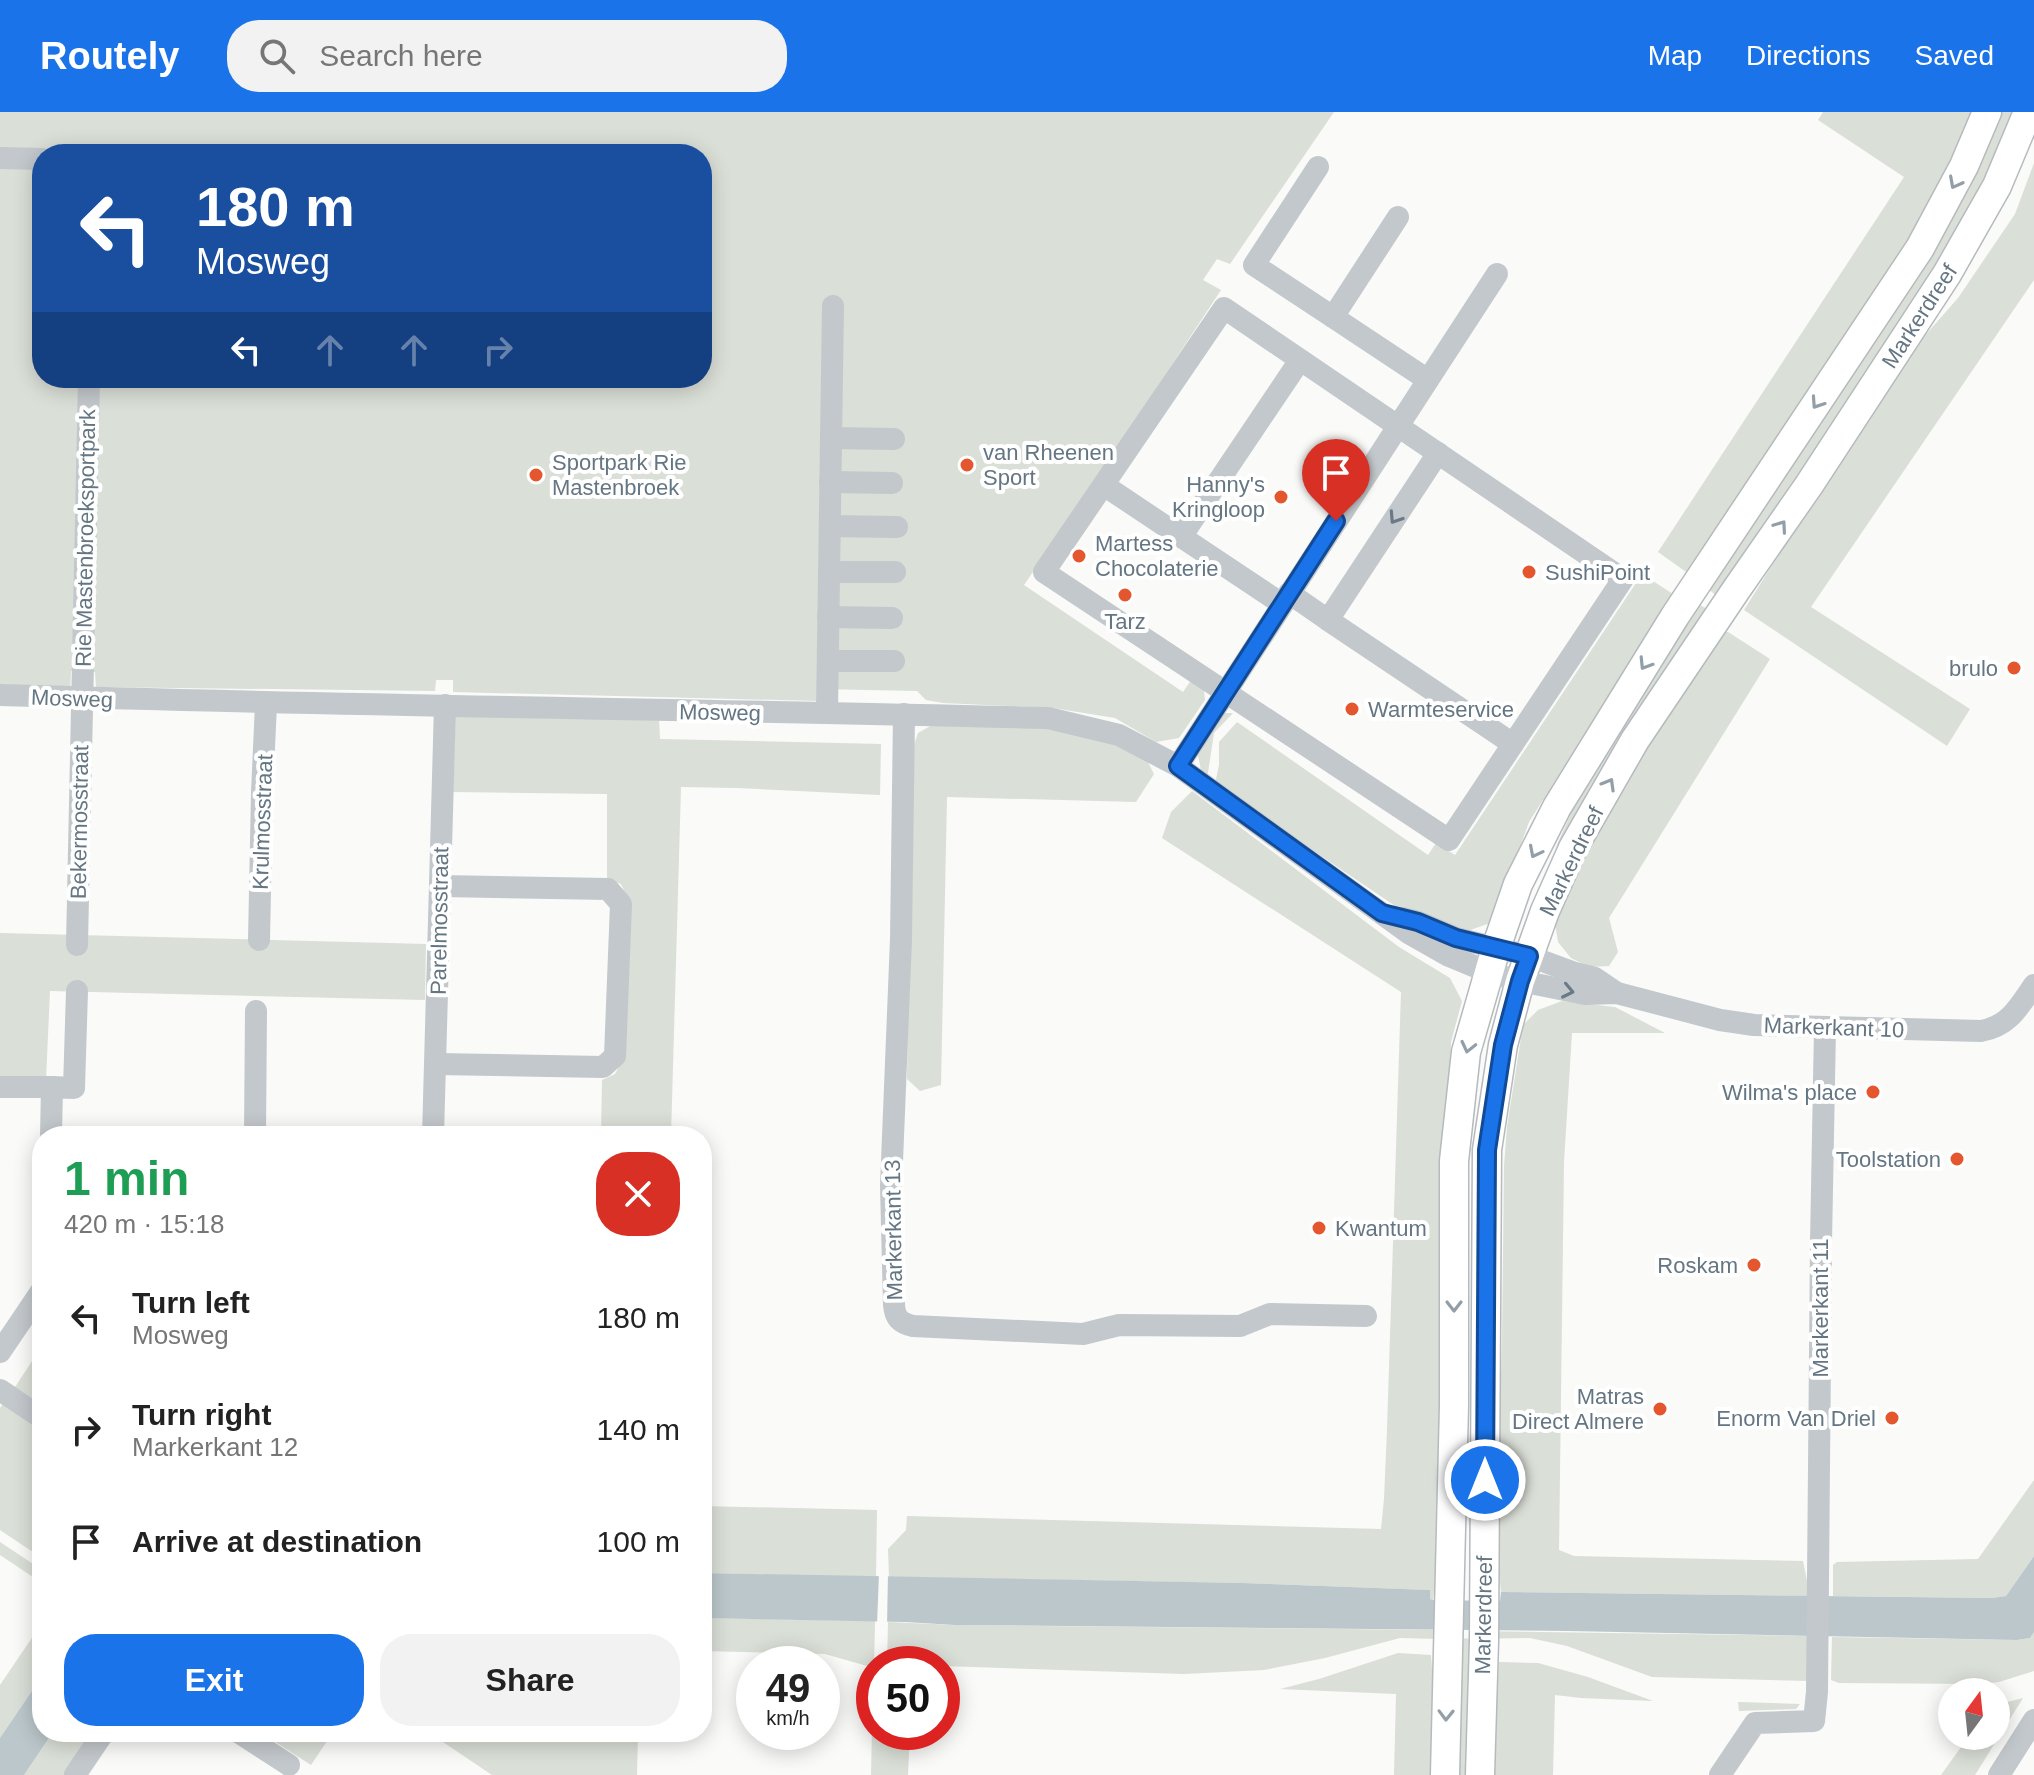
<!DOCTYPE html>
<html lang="en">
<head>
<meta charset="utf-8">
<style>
  body { margin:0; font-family:Arial,sans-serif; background:#f2f2f2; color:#222; height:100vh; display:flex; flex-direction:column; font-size:30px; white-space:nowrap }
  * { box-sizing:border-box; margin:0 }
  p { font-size:26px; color:#767676 }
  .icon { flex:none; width:44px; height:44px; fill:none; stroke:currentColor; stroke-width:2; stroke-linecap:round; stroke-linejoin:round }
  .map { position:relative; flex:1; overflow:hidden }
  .details { position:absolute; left:32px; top:1014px; width:680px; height:616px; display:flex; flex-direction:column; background:#fff; border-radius:32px; box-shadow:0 4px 20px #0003 }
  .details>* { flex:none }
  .guide { position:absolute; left:32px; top:32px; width:680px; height:244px; border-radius:32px; box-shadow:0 4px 20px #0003; background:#1a4fa0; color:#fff; overflow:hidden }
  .needle { width:52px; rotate:15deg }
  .buttons { position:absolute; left:1938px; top:1566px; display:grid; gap:16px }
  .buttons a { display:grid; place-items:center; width:72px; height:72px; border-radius:50%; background:#fff; box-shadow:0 4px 20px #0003; font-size:40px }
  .speed { position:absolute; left:736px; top:1534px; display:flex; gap:16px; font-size:40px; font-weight:700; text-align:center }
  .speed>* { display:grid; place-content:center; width:104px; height:104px; border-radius:50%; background:#fff; box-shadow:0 4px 20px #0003; line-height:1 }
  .speed small { font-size:20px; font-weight:400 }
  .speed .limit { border:12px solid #d22; background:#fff; color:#111 }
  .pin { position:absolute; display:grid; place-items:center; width:68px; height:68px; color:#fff; margin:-82px -34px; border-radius:50% 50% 50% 0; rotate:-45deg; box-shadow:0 0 8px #0007 }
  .pin .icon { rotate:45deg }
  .me { position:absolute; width:88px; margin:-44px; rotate:0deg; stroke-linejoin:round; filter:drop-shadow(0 0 6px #0008) }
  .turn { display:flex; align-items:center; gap:28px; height:168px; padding:0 32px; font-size:36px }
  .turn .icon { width:104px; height:104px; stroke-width:2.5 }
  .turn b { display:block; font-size:56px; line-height:68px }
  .lanes { display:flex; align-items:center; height:76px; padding:0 32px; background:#0003; justify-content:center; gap:40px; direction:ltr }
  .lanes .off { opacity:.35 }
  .round { display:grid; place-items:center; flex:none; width:84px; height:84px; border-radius:32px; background:#f2f2f2 }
  .head { display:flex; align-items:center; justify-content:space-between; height:136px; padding:0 32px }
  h1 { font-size:48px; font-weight:700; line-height:60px; color:#1e9e55 }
  .cta { display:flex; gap:16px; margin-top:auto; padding:16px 32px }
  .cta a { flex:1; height:92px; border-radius:32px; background:#1a73e8; color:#fff; font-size:32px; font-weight:700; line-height:92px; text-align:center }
  .cta a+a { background:#f2f2f2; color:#222 }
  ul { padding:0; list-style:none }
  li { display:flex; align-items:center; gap:24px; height:112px; padding:0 32px }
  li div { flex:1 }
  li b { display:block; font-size:30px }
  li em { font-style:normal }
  header { display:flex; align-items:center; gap:48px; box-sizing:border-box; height:112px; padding:0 40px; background:#1a73e8; color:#fff }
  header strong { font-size:38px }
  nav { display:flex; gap:44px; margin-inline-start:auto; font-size:28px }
  .search { width:560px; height:72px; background:#f2f2f2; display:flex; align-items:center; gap:20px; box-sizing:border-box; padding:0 28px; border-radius:32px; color:#767676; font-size:30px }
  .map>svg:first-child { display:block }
  .green { fill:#dadfd7; fill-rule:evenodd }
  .water { fill:#bbc7cb }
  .pier { fill:#fafaf8 }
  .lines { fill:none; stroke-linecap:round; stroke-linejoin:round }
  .major-casing { stroke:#b5babe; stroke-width:31 }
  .minor { stroke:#c3c8cc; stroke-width:22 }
  .major { stroke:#fff; stroke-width:28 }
  .oneway { stroke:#939fa8 }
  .oneway2 { stroke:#6a7a87 }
  .route-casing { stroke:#114b97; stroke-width:20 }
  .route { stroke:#1a73e8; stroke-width:14 }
  .poi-dot { fill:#e4572e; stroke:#fff; stroke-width:3 }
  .labels { text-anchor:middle; stroke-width:8; stroke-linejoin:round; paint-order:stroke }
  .street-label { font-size:22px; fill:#657683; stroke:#fff }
  .poi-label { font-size:22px; fill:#657683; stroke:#fff; text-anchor:end }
</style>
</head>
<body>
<header>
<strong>Routely</strong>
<div class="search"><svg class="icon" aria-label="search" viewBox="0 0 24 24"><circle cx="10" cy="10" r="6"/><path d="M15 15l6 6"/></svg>Search here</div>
<nav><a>Map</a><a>Directions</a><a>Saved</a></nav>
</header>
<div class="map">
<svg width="2034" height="1663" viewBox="0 0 2034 1663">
  <rect width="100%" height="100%" fill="#fafaf8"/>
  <g class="green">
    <path d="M0,0H1334L1230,152L1217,147L1203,168L1221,178L1127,321L1024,473L1183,580L1194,564L1204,578L1205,588L1179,626L1156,630L1115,606L1053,596L943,591L926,588L917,579L819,577L818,589L453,580V568H436L435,579L96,575L95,560L71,559L70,581L0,578ZM42,42H702V266H42Z"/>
    <path d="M1823,0H1978L1941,84L1689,462L1658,440L1904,65L1818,8Z"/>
    <path d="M1999,0H2015L1993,56L1903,213L1716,483L1705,475Z"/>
    <path d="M2034,51V168L1811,495L1970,597L1947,634L1744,498L1833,356L1914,236L1958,186L2015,102Z"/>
    <path d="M1642,462L1673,482L1529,710L1493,810L1462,821L1404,800L1215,672L1219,653V630L1237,610L1428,743L1436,731L1455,743Z"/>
    <path d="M1695,490L1707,497L1597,666L1555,737L1578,686Z"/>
    <path d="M1722,520H1728L1770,547L1609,806L1618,840L1609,854L1589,855L1571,846L1558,830L1554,805L1577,741Z"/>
    <path d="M455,601L659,607L660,627L881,632L880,683L737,676L681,675L671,1024H601L602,968L615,962L621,951L626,783L621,772L607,767V682L453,680Z"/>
    <path d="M1220,601H1233L1214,621L1207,667L1201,658L1197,639Z"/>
    <path d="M932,613L1051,615L1111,628L1146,646L1154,662L1136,690L947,685L941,973L920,979L907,967L912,639L918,621Z"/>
    <path d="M1192,679L1399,835L1450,866L1462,889L1451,930L1439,1440L1433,1488L1430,1487L1429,1478L1242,1471L889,1465L888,1437L906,1418L907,1404L1381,1417L1384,1387L1387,1318L1401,880L1162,726L1171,700Z"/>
    <path d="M0,821L426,832L425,888L50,879L46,968L0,967Z"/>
    <path d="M1562,889L1615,895L1665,921H1572L1564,1050L1559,1438L1574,1444L1803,1449L1810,1484L1501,1480L1496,1431L1502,1231L1504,1054L1507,1015L1523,913L1538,898Z"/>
    <path d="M42,1234V1292L15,1275Z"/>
    <path d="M4,1290L42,1314V1446L0,1418V1296Z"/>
    <path d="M2034,1368V1444L2006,1484L1992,1486L1833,1484V1453L1837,1450L1978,1447Z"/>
    <path d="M702,1394L877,1398L876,1465L702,1461Z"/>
    <path d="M0,1430L42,1458V1471L0,1443Z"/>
    <path d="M702,1506L875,1509L874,1556L825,1542L702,1539Z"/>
    <path d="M888,1510L955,1513L1435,1518L1440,1527L1400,1526L1325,1546L1264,1558L1184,1562L942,1554V1552H887Z"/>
    <path d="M42,1511V1564L0,1626V1573Z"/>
    <path d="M1471,1519L1810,1524L1809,1569L1652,1565L1567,1534L1530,1526L1471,1527L1470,1663H1457L1461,1526L1471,1527Z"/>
    <path d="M2034,1520V1559L1999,1570L1981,1572L1839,1571L1831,1568L1832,1525L2017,1528L2030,1526Z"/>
    <path d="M1398,1541L1431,1543L1436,1614L1431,1663H1394L1396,1582L1280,1577L1319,1567Z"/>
    <path d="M1499,1550L1538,1551L1588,1565L1653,1589L1581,1586L1555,1583L1553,1663H1492Z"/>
    <path d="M873,1571L874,1620H910L908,1663H871Z"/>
    <path d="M2023,1586L1975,1663H1941L1969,1624H1996V1593Z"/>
    <path d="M1738,1590H1739L1800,1592L1796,1597L1739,1599Z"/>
    <path d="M53,1620H94L64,1663H24Z"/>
    <path d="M260,1620H333L311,1653Z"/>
    <path d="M428,1620H638L637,1663H492Z"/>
  </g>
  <g class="water">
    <path d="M2034,1444V1520L2030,1526L2017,1528L1568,1519L955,1513L905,1510L702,1506V1461L1242,1471L1430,1478V1487L1433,1488L1500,1489L1501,1480L1992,1486L2006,1484Z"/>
    <path d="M42,1564V1620H53L24,1663H0V1626Z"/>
  </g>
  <path class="pier" d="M879,1461H888L887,1514L877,1513Z"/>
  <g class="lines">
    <defs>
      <g id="major">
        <path d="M1445,1663L1454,1293V1049L1466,940L1496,836L1518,772L1557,695L1675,504L1920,136L1964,54L1987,0"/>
        <path d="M1480,1663L1484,1529L1487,1038L1503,933L1520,869L1545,799L1573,736L1635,628L1736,478L1809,373L1947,162L1997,74L2028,0"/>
      </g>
    </defs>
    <use href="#major" class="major-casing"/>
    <g class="minor">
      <path d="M0,46L42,47"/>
      <path d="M1318,55L1254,153L1333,205L1398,105"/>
      <path d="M1224,196L1623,467L1449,728L1044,460Z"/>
      <path d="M1428,268L1497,162"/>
      <path d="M831,326L894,327"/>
      <path d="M1438,341L1328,508L1513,632"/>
      <path d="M830,370L892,371"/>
      <path d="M1105,374L1282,492"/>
      <path d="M830,414L897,415"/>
      <path d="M1181,425L1300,248"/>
      <path d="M829,460H895"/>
      <path d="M1289,481L1328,508"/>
      <path d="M828,505L892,506"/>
      <path d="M828,549H894"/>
      <path d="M0,583C349,594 699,597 1048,606L1119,623L1178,654L1410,822L1447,843L1488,860L1520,869L1585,882L1617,881L1720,908L1754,913L1981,919C2009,914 2019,895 2034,873"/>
      <path d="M827,601L833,194"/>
      <path d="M904,602L901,827L891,1074L894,1193C895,1206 900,1211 913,1214L1083,1222L1119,1213L1240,1214L1270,1202L1366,1204"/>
      <path d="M1178,654L1428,268L1333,205"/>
      <path d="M1402,806L1418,810L1456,826L1529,844L1575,861L1595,866L1617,881"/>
      <path d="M259,828L262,680L266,592"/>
      <path d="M77,833L89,266"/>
      <path d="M436,952L603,955L615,944L621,792L608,777L441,774"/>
      <path d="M0,975H52"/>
      <path d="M51,1024L52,975L74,976L77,879"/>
      <path d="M255,1024L256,899"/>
      <path d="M433,1024L445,593"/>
      <path d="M0,1240L42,1178"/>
      <path d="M0,1278L42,1306"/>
      <path d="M238,1620L289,1653"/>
      <path d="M75,1663L104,1620"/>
      <path d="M1720,1663L1755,1611L1814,1609L1817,1580L1821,1130L1825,916"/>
      <path d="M1999,1663L2034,1608"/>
    </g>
    <use href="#major" class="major"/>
  </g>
  <defs><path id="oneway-chevron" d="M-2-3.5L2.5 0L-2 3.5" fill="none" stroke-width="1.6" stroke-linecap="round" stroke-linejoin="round" transform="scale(2)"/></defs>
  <g class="oneway">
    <use href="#oneway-chevron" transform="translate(1955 71) rotate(118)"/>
    <use href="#oneway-chevron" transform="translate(1817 291) rotate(124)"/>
    <use href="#oneway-chevron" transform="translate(1781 414) rotate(-55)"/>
    <use href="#oneway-chevron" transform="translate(1645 552) rotate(122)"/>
    <use href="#oneway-chevron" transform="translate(1609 672) rotate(-60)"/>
    <use href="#oneway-chevron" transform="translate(1535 740) rotate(117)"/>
    <use href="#oneway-chevron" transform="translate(1468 935) rotate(103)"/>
    <use href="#oneway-chevron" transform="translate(1454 1194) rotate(90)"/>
    <use href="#oneway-chevron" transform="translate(1446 1603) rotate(91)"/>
  </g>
  <g class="oneway2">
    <use href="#oneway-chevron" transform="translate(1395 406) rotate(123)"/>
    <use href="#oneway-chevron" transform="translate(1568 879) rotate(12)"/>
  </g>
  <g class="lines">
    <defs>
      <path id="route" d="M1336,409L1178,654L1382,801L1418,810L1456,826L1529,844L1520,869L1503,933L1487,1038L1485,1368"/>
    </defs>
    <use href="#route" class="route-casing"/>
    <use href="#route" class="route"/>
  </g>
  <g class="poi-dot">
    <circle cx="967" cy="353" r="8"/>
    <circle cx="536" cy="363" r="8"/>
    <circle cx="1281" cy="385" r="8"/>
    <circle cx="1079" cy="444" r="8"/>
    <circle cx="1529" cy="460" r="8"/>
    <circle cx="1125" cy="483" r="8"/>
    <circle cx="2014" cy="556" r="8"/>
    <circle cx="1352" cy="597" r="8"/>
    <circle cx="1873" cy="980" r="8"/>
    <circle cx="1957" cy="1047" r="8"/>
    <circle cx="1319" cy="1116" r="8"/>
    <circle cx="1754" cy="1153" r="8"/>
    <circle cx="1660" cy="1297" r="8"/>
    <circle cx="1892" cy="1306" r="8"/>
  </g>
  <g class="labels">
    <g class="street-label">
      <text transform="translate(1919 204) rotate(-57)" y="8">Markerdreef</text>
      <text transform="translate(85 426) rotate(-89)" y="8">Rie Mastenbroeksportpark</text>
      <text transform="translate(72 586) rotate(2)" y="8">Mosweg</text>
      <text transform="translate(720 600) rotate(1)" y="8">Mosweg</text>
      <text transform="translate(79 710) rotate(-89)" y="8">Bekermosstraat</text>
      <text transform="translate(262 710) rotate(-88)" y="8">Krulmosstraat</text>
      <text transform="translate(1571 749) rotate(-64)" y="8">Markerdreef</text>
      <text transform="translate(439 809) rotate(-89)" y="8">Parelmosstraat</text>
      <text transform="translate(1834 915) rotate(2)" y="8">Markerkant 10</text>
      <text transform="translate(893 1118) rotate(-91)" y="8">Markerkant 13</text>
      <text transform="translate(1820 1196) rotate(-90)" y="8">Markerkant 11</text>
      <text transform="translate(1483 1503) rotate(-89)" y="8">Markerdreef</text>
    </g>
    <g class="poi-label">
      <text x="983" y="348" text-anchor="start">van Rheenen<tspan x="983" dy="25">Sport</tspan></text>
      <text x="552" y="358" text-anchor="start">Sportpark Rie<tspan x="552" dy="25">Mastenbroek</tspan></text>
      <text x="1265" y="380">Hanny's<tspan x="1265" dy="25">Kringloop</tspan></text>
      <text x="1095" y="439" text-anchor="start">Martess<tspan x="1095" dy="25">Chocolaterie</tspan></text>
      <text x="1545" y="468" text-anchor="start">SushiPoint</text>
      <text x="1125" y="517" text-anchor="middle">Tarz</text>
      <text x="1998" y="564">brulo</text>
      <text x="1368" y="605" text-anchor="start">Warmteservice</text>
      <text x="1857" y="988">Wilma's place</text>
      <text x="1941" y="1055">Toolstation</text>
      <text x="1335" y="1124" text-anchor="start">Kwantum</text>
      <text x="1738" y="1161">Roskam</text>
      <text x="1644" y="1292">Matras<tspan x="1644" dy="25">Direct Almere</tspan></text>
      <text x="1876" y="1314">Enorm Van Driel</text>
    </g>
  </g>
</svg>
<div class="buttons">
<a><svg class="needle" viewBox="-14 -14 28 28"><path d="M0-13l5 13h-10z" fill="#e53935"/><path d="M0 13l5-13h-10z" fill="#767676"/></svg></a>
</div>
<div class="speed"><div>49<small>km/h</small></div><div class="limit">50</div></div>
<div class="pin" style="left:1336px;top:409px;background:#d93025"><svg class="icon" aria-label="arrive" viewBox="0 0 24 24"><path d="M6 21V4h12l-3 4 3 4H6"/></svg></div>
<svg class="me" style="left:1485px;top:1368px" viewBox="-20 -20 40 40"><circle r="17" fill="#1a73e8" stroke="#fff" stroke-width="3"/><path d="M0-11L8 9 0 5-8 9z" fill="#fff"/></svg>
<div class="guide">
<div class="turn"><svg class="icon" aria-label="left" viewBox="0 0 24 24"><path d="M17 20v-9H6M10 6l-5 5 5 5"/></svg><div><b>180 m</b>Mosweg</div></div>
<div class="lanes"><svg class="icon" aria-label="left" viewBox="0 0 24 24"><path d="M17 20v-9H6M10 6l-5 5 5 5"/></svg><svg class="icon off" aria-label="ahead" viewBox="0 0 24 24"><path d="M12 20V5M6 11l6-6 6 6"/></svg><svg class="icon off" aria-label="ahead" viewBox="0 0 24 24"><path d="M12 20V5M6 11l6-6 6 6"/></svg><svg class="icon off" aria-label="right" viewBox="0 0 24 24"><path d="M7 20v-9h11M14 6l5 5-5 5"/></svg></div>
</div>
<section class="details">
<div class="head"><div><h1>1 min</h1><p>420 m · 15:18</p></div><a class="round" style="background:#d93025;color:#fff"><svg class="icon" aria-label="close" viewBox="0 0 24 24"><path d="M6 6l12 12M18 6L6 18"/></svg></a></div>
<ul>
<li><svg class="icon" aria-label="left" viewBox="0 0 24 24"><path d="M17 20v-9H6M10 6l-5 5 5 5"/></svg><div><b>Turn left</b><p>Mosweg</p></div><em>180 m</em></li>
<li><svg class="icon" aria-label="right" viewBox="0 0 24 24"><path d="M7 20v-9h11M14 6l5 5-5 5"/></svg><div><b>Turn right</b><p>Markerkant 12</p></div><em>140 m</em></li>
<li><svg class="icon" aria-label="arrive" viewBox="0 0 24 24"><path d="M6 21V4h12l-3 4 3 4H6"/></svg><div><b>Arrive at destination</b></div><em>100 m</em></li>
</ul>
<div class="cta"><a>Exit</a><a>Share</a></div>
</section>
</div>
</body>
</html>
